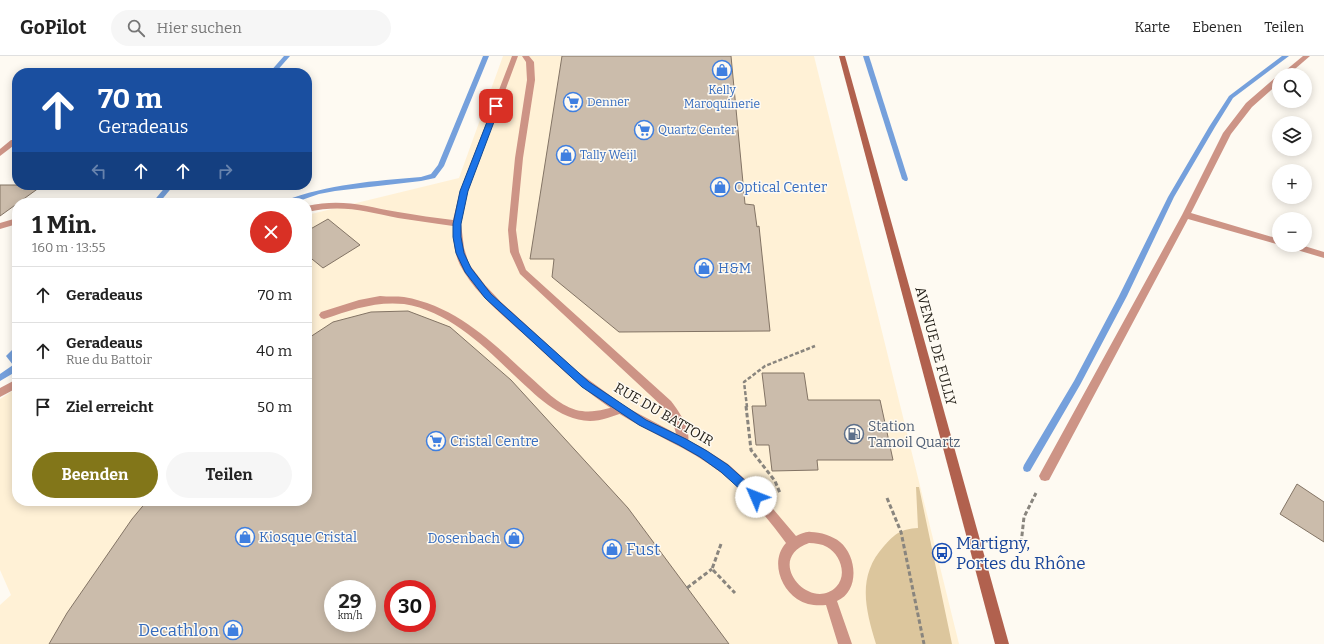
<!DOCTYPE html>
<html lang="de">
<head>
<meta charset="utf-8">
<style>
  body { margin:0; font-family:Bitter,serif; background:#f6f6f6; color:#222; height:100vh; display:flex; flex-direction:column; font-size:15px; white-space:nowrap }
  * { box-sizing:border-box; margin:0 }
  p { font-size:13px; color:#767676 }
  .icon { flex:none; width:22px; height:22px; fill:none; stroke:currentColor; stroke-width:2; stroke-linecap:round; stroke-linejoin:round }
  .map { position:relative; flex:1; overflow:hidden }
  .sheet { position:absolute; left:12px; top:142px; width:300px; height:308px; display:flex; flex-direction:column; background:#fff; border-radius:16px; box-shadow:0 2px 10px #0003 }
  .sheet>* { flex:none }
  .top-card { position:absolute; left:12px; top:12px; width:300px; height:122px; border-radius:16px; box-shadow:0 2px 10px #0003; background:#1a4fa0; color:#fff; overflow:hidden }
  .fabs { position:absolute; left:1272px; top:12px; display:grid; gap:8px }
  .fabs a { display:grid; place-items:center; width:40px; height:40px; border-radius:50%; background:#fff; box-shadow:0 2px 10px #0003; font-size:20px }
  .speed { position:absolute; left:324px; top:524px; display:flex; gap:8px; font-size:20px; font-weight:700; text-align:center }
  .speed>* { display:grid; place-content:center; width:52px; height:52px; border-radius:50%; background:#fff; box-shadow:0 2px 10px #0003; line-height:1 }
  .speed small { font-size:10px; font-weight:400 }
  .speed .limit { border:6px solid #d22; background:#fff; color:#111 }
  .pin { position:absolute; display:grid; place-items:center; width:34px; height:34px; color:#fff; margin:-17px; border-radius:8px; box-shadow:0 2px 6px #0006 }
  .me { position:absolute; width:44px; margin:-22px; rotate:314deg; stroke-linejoin:round; filter:drop-shadow(0 0 3px #0008) }
  .turn { display:flex; align-items:center; gap:14px; height:84px; padding:0 20px; font-size:18px }
  .turn .icon { width:52px; height:52px; stroke-width:2.5 }
  .turn b { display:block; font-size:28px; line-height:34px }
  .lanes { display:flex; align-items:center; height:38px; padding:0 20px; background:#0003; justify-content:center; gap:20px; direction:ltr }
  .lanes .off { opacity:.35 }
  .round { display:grid; place-items:center; flex:none; width:42px; height:42px; border-radius:21px; background:#f6f6f6 }
  .headline { display:flex; align-items:center; justify-content:space-between; height:68px; padding:0 20px }
  h1 { font-size:24px; font-weight:700; line-height:30px }
  .cta { display:flex; gap:8px; margin-top:auto; padding:8px 20px }
  .cta a { flex:1; height:46px; border-radius:24px; background:#827619; color:#fff; font-size:16px; font-weight:700; line-height:46px; text-align:center }
  .cta a+a { background:#f6f6f6; color:#222 }
  ul { padding:0; list-style:none }
  li { display:flex; align-items:center; gap:12px; height:56px; padding:0 20px; border-top:1px solid #e0e0e0 }
  li div { flex:1 }
  li b { display:block; font-size:15px }
  li em { font-style:normal }
  header { display:flex; align-items:center; gap:24px; box-sizing:border-box; height:56px; padding:0 20px; background:#fff; border-bottom:1px solid #e0e0e0 }
  header strong { font-size:19px }
  nav { display:flex; gap:22px; margin-inline-start:auto; font-size:14px }
  .search { width:280px; height:36px; background:#f6f6f6; display:flex; align-items:center; gap:10px; box-sizing:border-box; padding:0 14px; border-radius:22px; color:#767676; font-size:15px }
  .map>svg:first-child { display:block }
  .built { fill:#fff1d6; fill-rule:evenodd }
  .green { fill:#dcc69d }
  .lines { fill:none; stroke-linecap:round; stroke-linejoin:round }
  .stream { fill:#75a0dc; fill-rule:evenodd }
  .building { fill:#cbbcab; stroke:#837465; fill-rule:evenodd }
  .path-far1 { stroke:#89857e; stroke-width:2.5; stroke-dasharray:4 2; stroke-linecap:butt }
  .path { stroke:#89857e; stroke-width:3; stroke-dasharray:4.5 2.5; stroke-linecap:butt }
  .lane { fill:#cd9486; fill-rule:evenodd }
  .street { fill:#cd9486; fill-rule:evenodd }
  .secondary { fill:#b1614e; fill-rule:evenodd }
  .route { fill:#1a73e8; stroke:#114b97 }
  .labels { text-anchor:middle; stroke-width:3; stroke-linejoin:round; paint-order:stroke }
  .far-shop-label { font-size:12px; fill:#366cbe; stroke:#fefaf2; text-anchor:start }
  .shop-label { font-size:14px; fill:#366cbe; stroke:#fefaf2; text-anchor:start }
  .street-label { font-size:14px; fill:#26221b; stroke:#fefaf2 }
  .service-label { font-size:14px; fill:#4e5e75; stroke:#fefaf2; text-anchor:start }
  .near-transit-label { font-size:17px; fill:#164399; stroke:#fefaf2; text-anchor:start }
  .near-shop-label { font-size:17px; fill:#366cbe; stroke:#fefaf2; text-anchor:start }
</style>
</head>
<body>
<header>
<strong>GoPilot</strong>
<div class="search"><svg class="icon" aria-label="search" viewBox="0 0 24 24"><circle cx="10" cy="10" r="6"/><path d="M15 15l6 6"/></svg>Hier suchen</div>
<nav><a>Karte</a><a>Ebenen</a><a>Teilen</a></nav>
</header>
<div class="map">
<svg width="1324" height="588" viewBox="0 0 1324 588">
  <rect width="100%" height="100%" fill="#fefaf2"/>
  <path class="built" d="M503,0H814L959,588H0V549L11,539L0,514V343L17,332V445H307V159L459,122ZM333,533H367V567H333ZM393,533H427V567H393Z"/>
  <path class="green" d="M916,431H919L952,588H876C865,552 857,520 884,490C896,477 901,473 918,472Z"/>
  <g class="lines">
    <g class="stream">
      <path d="M284,0H290L275,17H269Z"/>
      <path d="M483,0H489L444,110L435,122L421,125L335,135L319,138L293,147H283L284,145C328,128 374,125 421,121L431,118L438,109Z"/>
      <path d="M863,0H869L908,123L907,125H905L902,123Z"/>
      <path d="M1282,0H1289L1233,42L1215,71L1174,141L1127,240L1080,329L1030,415L1027,416L1024,415L1023,412L1024,409L1074,325L1119,240L1168,141L1209,71L1229,40Z"/>
      <path d="M167,129H174L159,147H152Z"/>
      <path d="M17,291V299L15,300L17,302V315L0,325V318L13,309L6,300L14,292Z"/>
    </g>
  </g>
  <g class="building">
    <path d="M562,0H731L745,148L754,149L757,171L759,170L770,275L619,276L552,221L554,203H530Z"/>
    <path d="M0,129H43L0,160Z"/>
    <path d="M328,163L360,189L323,212L307,199V175Z"/>
    <path d="M408,255L450,271L511,324L628,452L729,588H49L67,557L132,463L147,445H307V283L333,266L371,256ZM333,533H367V567H333ZM393,533H427V567H393Z"/>
    <path d="M762,317H804L808,344H880L893,404H817L818,414L772,415L769,389H756L752,350H766Z"/>
    <path d="M1297,428L1324,446V486L1280,458Z"/>
  </g>
  <g class="lines">
    <path class="path-far1" d="M747,351L744,326L765,310L815,290"/>
    <g class="path">
      <path d="M746,350L751,394L775,425L780,437"/>
      <path d="M887,442L901,476L924,588"/>
      <path d="M721,488L712,513L735,537"/>
      <path d="M1015,488H1021L1024,461L1036,437"/>
      <path d="M687,532L712,513"/>
    </g>
    <g class="lane">
      <path d="M522,0H529L534,6L535,24L523,102L516,174L519,196L526,214L671,345C679,355 693,376 687,389L683,391L679,389L673,366L663,351L520,218L510,196L508,174L515,102L527,24L526,6Z"/>
      <path d="M11,84H17V87L0,100V93Z"/>
      <path d="M17,162V168L0,173V167Z"/>
      <path d="M380,240C388,241 397,240 404,241C456,250 492,286 529,320C543,332 558,349 576,354C592,358 606,353 621,349L625,350L626,353L625,356C614,360 601,365 590,365C558,364 535,338 514,319C483,289 448,255 404,248C375,245 351,254 324,263L321,262L319,259L321,256L359,244Z"/>
    </g>
    <g class="street">
      <path d="M512,0H518L468,135L461,168L464,192L469,208L485,229L501,246L578,316L626,351L703,392L728,408L757,434L796,480C801,478 806,475 811,476C820,476 833,480 840,486C857,500 860,535 837,545L852,588H838L826,549C816,550 806,549 797,543C779,531 771,503 786,487C767,461 746,436 720,416C689,392 651,378 618,357C585,336 557,309 528,282C504,260 475,238 460,209C454,197 453,183 453,170C434,167 416,165 398,162C364,155 342,148 307,156V150C342,142 364,150 398,156C417,159 435,162 453,164L460,135ZM809,487C815,487 822,488 827,491C840,498 848,519 836,531C810,557 763,503 809,487Z"/>
      <path d="M1303,0H1310L1288,19H1280Z"/>
      <path d="M1276,21H1279V27L1252,51L1231,78L1191,157L1279,183L1280,189L1188,163L1049,424L1045,425L1041,424L1039,420L1041,416L1182,159L1223,77L1246,47Z"/>
      <path d="M1286,189H1301L1324,196V202L1287,191Z"/>
      <path d="M17,323V332L0,341V332Z"/>
    </g>
    <path class="secondary" d="M839,0H845L1009,588H995Z"/>
  </g>
  <path class="route" d="M494,48L500,50L468,135L461,168V181L464,197L471,212L491,238L589,326L646,364L686,383L707,395L728,409L760,438L762,441L760,445L756,446L753,445L721,416L700,401L679,389L639,369L582,331L485,242L465,216L456,197L453,181V168L460,135Z"/>
  <defs>
    <symbol id="shop-ring" viewBox="-11 -11 22 22"><circle r="9.5" fill="#fefaf2" stroke="#3f7fe0" stroke-width="1.5"/><path d="M-5-2.5h2.3a2.7 3.5 0 0 1 5.4 0H5L5.5 6h-11ZM-1.5-2.5h3a1.5 2.3 0 0 0-3 0Z" fill="#3f7fe0"/></symbol>
    <symbol id="supermarket-ring" viewBox="-11 -11 22 22"><circle r="9.5" fill="#fefaf2" stroke="#3f7fe0" stroke-width="1.5"/><path d="M-6-5.5h2.5l.6 2H6L4.5 2H-2.5L-4.4-4H-6ZM-1.5 3.2a1.3 1.3 0 1 0 .1 0ZM3 3.2a1.3 1.3 0 1 0 .1 0Z" fill="#3f7fe0"/></symbol>
    <symbol id="fuel-ring" viewBox="-11 -11 22 22"><circle r="9.5" fill="#fefaf2" stroke="#5c6f8a" stroke-width="1.5"/><path d="M-5.5-6h7V0h2V4h1.3V-2.5L3-4.5l.8-.8L6-3V5H2.5V1h-1V6h-7ZM-4.2-4.7v3.2H.2V-4.7Z" fill="#5c6f8a"/></symbol>
    <symbol id="bus-ring" viewBox="-11 -11 22 22"><circle r="9.5" fill="#fefaf2" stroke="#1a4fb4" stroke-width="1.5"/><path d="M-5-6H5V4H4V6H2V4H-2V6H-4V4H-5ZM-3.5-4V0h7V-4ZM-3.5 1.2v1.5H-2V1.2ZM2 1.2v1.5H3.5V1.2Z" fill="#1a4fb4"/></symbol>
  </defs>
  <g fill-rule="evenodd">
    <use href="#shop-ring" x="711" y="3" width="22" height="22"/>
    <use href="#supermarket-ring" x="562" y="35" width="22" height="22"/>
    <use href="#supermarket-ring" x="633" y="63" width="22" height="22"/>
    <use href="#shop-ring" x="555" y="88" width="22" height="22"/>
    <use href="#shop-ring" x="709" y="120" width="22" height="22"/>
    <use href="#shop-ring" x="693" y="201" width="22" height="22"/>
    <use href="#fuel-ring" x="843" y="367" width="22" height="22"/>
    <use href="#supermarket-ring" x="425" y="374" width="22" height="22"/>
    <use href="#shop-ring" x="234" y="470" width="22" height="22"/>
    <use href="#shop-ring" x="503" y="471" width="22" height="22"/>
    <use href="#shop-ring" x="601" y="482" width="22" height="22"/>
    <use href="#bus-ring" x="931" y="486" width="22" height="22"/>
    <use href="#shop-ring" x="222" y="563" width="22" height="22"/>
  </g>
  <g class="labels">
    <g class="far-shop-label">
      <text x="722" y="38" text-anchor="middle">Kelly<tspan x="722" dy="14">Maroquinerie</tspan></text>
      <text x="587" y="50">Denner</text>
      <text x="658" y="78">Quartz Center</text>
      <text x="580" y="103">Tally Weijl</text>
    </g>
    <g class="shop-label">
      <text x="734" y="136">Optical Center</text>
      <text x="718" y="217">H&amp;M</text>
      <text x="450" y="390">Cristal Centre</text>
      <text x="259" y="486">Kiosque Cristal</text>
      <text x="500" y="487" text-anchor="end">Dosenbach</text>
    </g>
    <g class="street-label">
      <text transform="translate(936 290) rotate(75)" y="5">AVENUE DE FULLY</text>
      <text transform="translate(664 358) rotate(30)" y="5">RUE DU BATTOIR</text>
    </g>
    <g class="service-label">
      <text x="868" y="375">Station<tspan x="868" dy="16">Tamoil Quartz</tspan></text>
    </g>
    <g class="near-transit-label">
      <text x="956" y="493">Martigny,<tspan x="956" dy="20">Portes du Rhône</tspan></text>
    </g>
    <g class="near-shop-label">
      <text x="626" y="499">Fust</text>
      <text x="219" y="580" text-anchor="end">Decathlon</text>
    </g>
  </g>
</svg>
<div class="fabs">
<a><svg class="icon" aria-label="search" viewBox="0 0 24 24"><circle cx="10" cy="10" r="6"/><path d="M15 15l6 6"/></svg></a>
<a><svg class="icon" aria-label="layers" viewBox="0 0 24 24"><path d="M12 4l9 5-9 5-9-5zM3 14l9 5 9-5"/></svg></a>
<a>+</a>
<a>−</a>
</div>
<div class="speed"><div>29<small>km/h</small></div><div class="limit">30</div></div>
<div class="pin" style="left:496px;top:50px;background:#d93025"><svg class="icon" aria-label="arrive" viewBox="0 0 24 24"><path d="M6 21V4h12l-3 4 3 4H6"/></svg></div>
<svg class="me" style="left:756px;top:441px" viewBox="-20 -20 40 40"><circle r="19" fill="#fff"/><path d="M0-13L10 11 0 6-10 11z" fill="#1a73e8"/></svg>
<div class="top-card">
<div class="turn"><svg class="icon" aria-label="ahead" viewBox="0 0 24 24"><path d="M12 20V5M6 11l6-6 6 6"/></svg><div><b>70 m</b>Geradeaus</div></div>
<div class="lanes"><svg class="icon off" aria-label="left" viewBox="0 0 24 24"><path d="M17 20v-9H6M10 6l-5 5 5 5"/></svg><svg class="icon" aria-label="ahead" viewBox="0 0 24 24"><path d="M12 20V5M6 11l6-6 6 6"/></svg><svg class="icon" aria-label="ahead" viewBox="0 0 24 24"><path d="M12 20V5M6 11l6-6 6 6"/></svg><svg class="icon off" aria-label="right" viewBox="0 0 24 24"><path d="M7 20v-9h11M14 6l5 5-5 5"/></svg></div>
</div>
<section class="sheet">
<div class="headline"><div><h1>1 Min.</h1><p>160 m · 13:55</p></div><a class="round" style="background:#d93025;color:#fff"><svg class="icon" aria-label="close" viewBox="0 0 24 24"><path d="M6 6l12 12M18 6L6 18"/></svg></a></div>
<ul>
<li><svg class="icon" aria-label="ahead" viewBox="0 0 24 24"><path d="M12 20V5M6 11l6-6 6 6"/></svg><div><b>Geradeaus</b></div><em>70 m</em></li>
<li><svg class="icon" aria-label="ahead" viewBox="0 0 24 24"><path d="M12 20V5M6 11l6-6 6 6"/></svg><div><b>Geradeaus</b><p>Rue du Battoir</p></div><em>40 m</em></li>
<li><svg class="icon" aria-label="arrive" viewBox="0 0 24 24"><path d="M6 21V4h12l-3 4 3 4H6"/></svg><div><b>Ziel erreicht</b></div><em>50 m</em></li>
</ul>
<div class="cta"><a>Beenden</a><a>Teilen</a></div>
</section>
</div>
</body>
</html>
